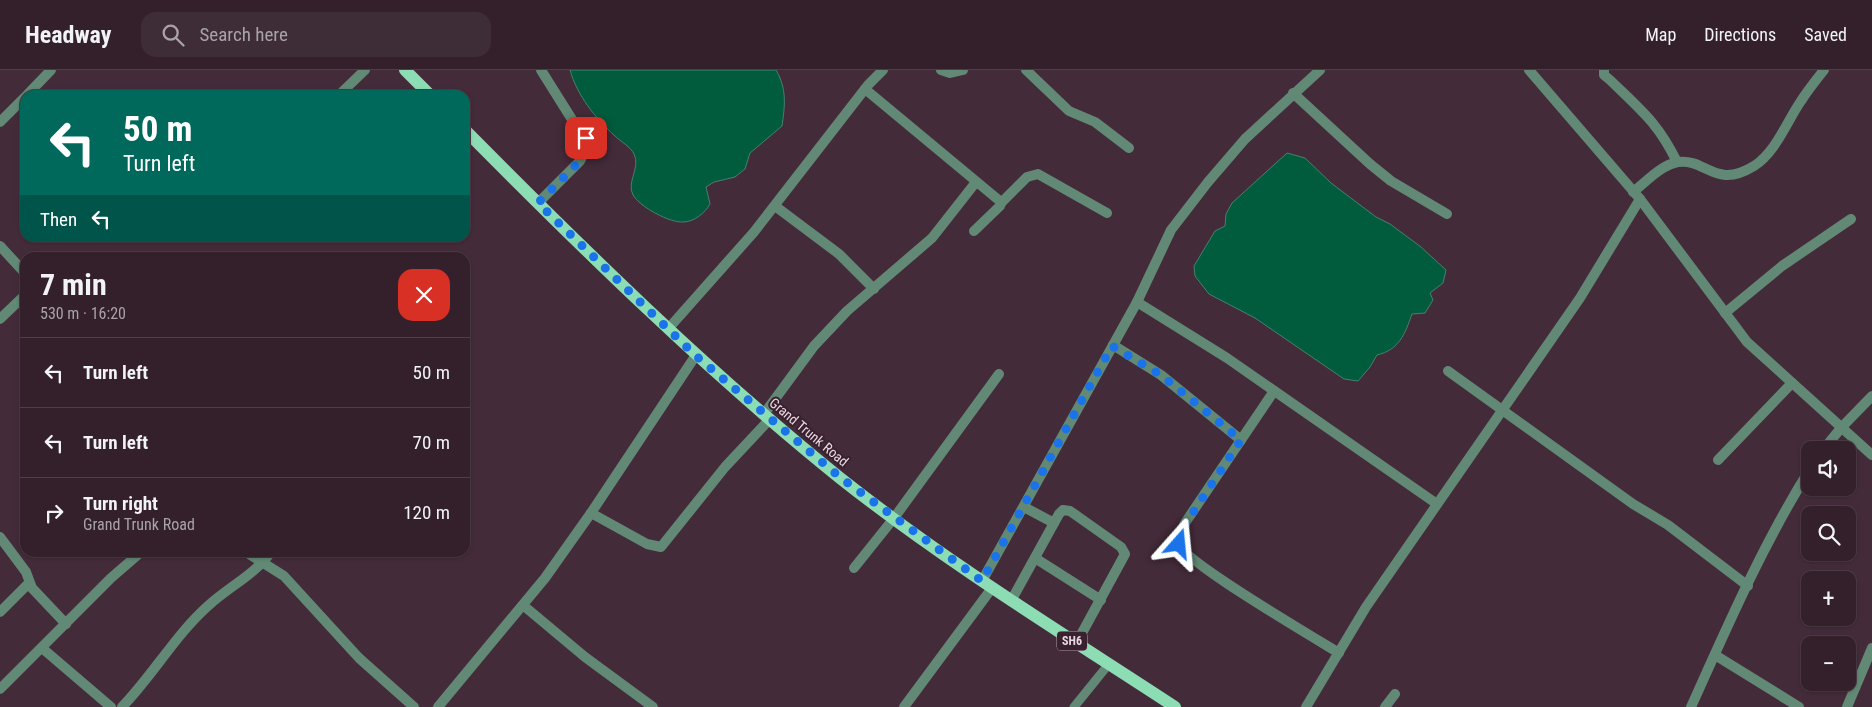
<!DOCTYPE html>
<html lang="en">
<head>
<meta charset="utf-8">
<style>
  body { margin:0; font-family:"Roboto Condensed",sans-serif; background:#3e2d37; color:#f1f3f6; height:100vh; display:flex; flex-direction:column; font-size:19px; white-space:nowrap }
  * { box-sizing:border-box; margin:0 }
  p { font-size:16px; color:#a9a3a9 }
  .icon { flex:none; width:28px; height:28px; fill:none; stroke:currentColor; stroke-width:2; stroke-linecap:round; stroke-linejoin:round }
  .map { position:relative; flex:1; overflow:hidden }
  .drawer { position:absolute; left:20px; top:182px; width:450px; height:305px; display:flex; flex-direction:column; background:#33202b; border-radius:15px; box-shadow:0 1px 4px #0004,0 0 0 1px #4e3e47 }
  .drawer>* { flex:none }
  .banner { position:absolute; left:20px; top:20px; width:450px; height:152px; border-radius:15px; box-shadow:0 1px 4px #0004,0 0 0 1px #4e3e47; background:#00695c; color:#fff; overflow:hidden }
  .tools { position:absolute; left:1801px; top:371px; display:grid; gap:10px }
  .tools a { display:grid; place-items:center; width:55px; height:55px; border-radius:10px; background:#33202b; box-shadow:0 1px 4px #0004,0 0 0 1px #4e3e47; font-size:25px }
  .pin { position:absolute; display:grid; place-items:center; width:42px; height:42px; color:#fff; margin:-21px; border-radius:10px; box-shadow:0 2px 8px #0006 }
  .me { position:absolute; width:55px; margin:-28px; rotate:18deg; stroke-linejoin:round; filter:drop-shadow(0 0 4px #0008) }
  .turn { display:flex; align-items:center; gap:18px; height:105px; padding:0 20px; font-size:22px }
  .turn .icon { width:65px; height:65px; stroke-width:2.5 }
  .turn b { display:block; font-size:35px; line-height:42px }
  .then { display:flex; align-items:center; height:48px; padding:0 20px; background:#0003; gap:10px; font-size:19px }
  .round { display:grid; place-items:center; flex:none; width:52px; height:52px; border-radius:15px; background:#3e2d37 }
  .overview { display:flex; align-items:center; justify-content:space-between; height:85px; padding:0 20px }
  h1 { font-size:30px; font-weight:700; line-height:38px }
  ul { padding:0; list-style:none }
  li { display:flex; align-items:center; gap:15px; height:70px; padding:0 20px; border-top:1px solid #4e3e47 }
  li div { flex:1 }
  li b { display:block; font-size:19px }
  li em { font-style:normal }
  header { display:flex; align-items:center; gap:30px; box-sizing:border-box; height:70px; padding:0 25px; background:#33202b; border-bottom:1px solid #4e3e47 }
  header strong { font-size:24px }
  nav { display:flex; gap:28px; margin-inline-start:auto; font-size:18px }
  .search { width:350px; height:45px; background:#3e2d37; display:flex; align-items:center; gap:12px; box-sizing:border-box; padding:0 18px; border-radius:15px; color:#a9a3a9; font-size:19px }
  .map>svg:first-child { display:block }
  .water { fill:#005c3c; stroke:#46816e }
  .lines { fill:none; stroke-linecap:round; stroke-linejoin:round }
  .service { stroke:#628975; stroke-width:9 }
  .minor { stroke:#628975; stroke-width:10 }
  .tertiary { stroke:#628975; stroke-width:10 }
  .primary { stroke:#8cddb4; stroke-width:12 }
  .route { stroke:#1a73e8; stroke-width:9; stroke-dasharray:0 16.2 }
  .labels { text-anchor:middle; stroke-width:4; stroke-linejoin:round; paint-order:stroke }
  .shield { fill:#39212f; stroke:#b4a1ac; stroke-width:1 }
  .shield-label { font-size:12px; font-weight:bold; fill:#e9d8e1 }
  .street-label { font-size:14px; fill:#e9d8e1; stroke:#39212f }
</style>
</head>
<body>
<header>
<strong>Headway</strong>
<div class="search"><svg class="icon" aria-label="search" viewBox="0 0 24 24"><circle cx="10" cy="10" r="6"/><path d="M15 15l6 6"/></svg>Search here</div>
<nav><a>Map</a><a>Directions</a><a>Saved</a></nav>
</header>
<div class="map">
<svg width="1872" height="637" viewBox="0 0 1872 637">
  <rect width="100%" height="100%" fill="#442b39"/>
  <g class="water">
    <path d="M570,0H776C787,19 785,35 782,56L750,83L745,99L735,107L714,112L706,117L710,134C705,143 694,152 683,152C670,153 640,137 633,125C626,112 641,98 634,84C631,77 620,71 615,66C595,48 577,25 570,0Z"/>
    <path d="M1287,83L1305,88L1331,113L1376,147L1390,154L1421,177L1446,200L1443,213L1430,223L1433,230L1425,243L1412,244C1405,264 1399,280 1377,285L1370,297L1358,311L1344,309L1255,248L1209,224L1195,206L1194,196L1215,161L1225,156L1226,144L1232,133Z"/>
  </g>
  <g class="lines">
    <path class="service" d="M1074,637L1108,595"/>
    <g class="minor">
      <path d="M941,0L950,3L963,0"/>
      <path d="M1026,0L1069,41L1095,52L1129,78"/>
      <path d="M1529,0L1640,129L1747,272L1872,385"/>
      <path d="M1604,0V5L1610,10C1641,40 1658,53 1677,92"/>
      <path d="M865,19L1001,132L1000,136L974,161"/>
      <path d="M1293,23L1370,94L1391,111L1447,144"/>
      <path d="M27,25L51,0"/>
      <path d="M339,25L365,0"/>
      <path d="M0,52L25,27"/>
      <path d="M1633,122C1646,112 1661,95 1678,92C1706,88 1715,120 1754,96C1776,82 1787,51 1801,31C1808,20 1816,10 1824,0"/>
      <path d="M538,133L580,91L588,75L541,0"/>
      <path d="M1001,133L1027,107L1038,104L1107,143"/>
      <path d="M775,136L839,184L874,219"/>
      <path d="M0,176L25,203"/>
      <path d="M1137,232L1227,288L1437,434"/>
      <path d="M1725,243L1782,196L1851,149"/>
      <path d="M0,249L25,225"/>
      <path d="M668,259L754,162L868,15L883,0"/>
      <path d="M1113,275L1161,305L1241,370"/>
      <path d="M1448,301L1633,434L1668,455L1748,516"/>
      <path d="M1274,321L1185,453C1182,460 1177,467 1180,475C1185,492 1316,569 1339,583"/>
      <path d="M764,344L814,276L847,241L932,168L976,112"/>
      <path d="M1823,380L1841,358L1872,326"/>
      <path d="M1718,390L1792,313"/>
      <path d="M1024,437L1054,453"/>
      <path d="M591,443L647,474L661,477L725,397L770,349"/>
      <path d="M0,467L26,502L32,518L66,554"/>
      <path d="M246,482L284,506L359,588L414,637"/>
      <path d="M1035,488L1101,530"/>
      <path d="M854,498L894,448L999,304"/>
      <path d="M1011,531L1059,444L1063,440L1070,441L1121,477L1125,484L1076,574"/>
      <path d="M524,536L585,587L653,637"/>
      <path d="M0,542L29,513"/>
      <path d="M42,578L111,637"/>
      <path d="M1715,585L1799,637"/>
      <path d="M0,619L111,508L141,482"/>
      <path d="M122,637C153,605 176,564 209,535C230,516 254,505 271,482"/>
      <path d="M438,637L545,508L591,443L696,285"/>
      <path d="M904,637L992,518"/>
      <path d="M1306,637L1366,537L1580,228L1640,129"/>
      <path d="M1385,637L1395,624"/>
      <path d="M1691,637C1727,557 1763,474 1810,399"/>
      <path d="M1847,637L1872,578"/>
    </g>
    <path class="tertiary" d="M982,511L1137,232L1171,160L1208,112L1245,69L1320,0"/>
    <g class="primary">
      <path d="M405,0L430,25"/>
      <path d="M465,60C585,181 707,301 840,408C946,492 1062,563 1175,637"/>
    </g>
  </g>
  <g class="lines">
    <path class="route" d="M586,68L588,75L580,91L538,133L696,286L841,408L971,503L982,511L1112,276L1161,305L1241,370L1186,453L1180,465L1179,474"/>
  </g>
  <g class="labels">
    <rect class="shield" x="1057" y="561.5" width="30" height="19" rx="4"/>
    <g class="shield-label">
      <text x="1072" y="575">SH6</text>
    </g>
    <g class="street-label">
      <text transform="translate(809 362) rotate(40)" y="5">Grand Trunk Road</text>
    </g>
  </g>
</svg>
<div class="tools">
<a><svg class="icon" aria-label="sound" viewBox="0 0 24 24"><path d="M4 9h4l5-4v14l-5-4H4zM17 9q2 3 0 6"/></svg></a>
<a><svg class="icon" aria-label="search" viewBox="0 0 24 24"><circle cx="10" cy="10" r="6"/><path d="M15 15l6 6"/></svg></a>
<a>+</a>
<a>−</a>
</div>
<div class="pin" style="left:586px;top:68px;background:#d93025"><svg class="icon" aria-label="arrive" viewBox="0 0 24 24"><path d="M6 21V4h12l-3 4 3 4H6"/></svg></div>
<svg class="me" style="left:1179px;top:474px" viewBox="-20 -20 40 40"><path d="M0-17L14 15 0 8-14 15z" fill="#1a73e8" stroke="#fff" stroke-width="4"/></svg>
<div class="banner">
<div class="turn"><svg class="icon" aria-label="left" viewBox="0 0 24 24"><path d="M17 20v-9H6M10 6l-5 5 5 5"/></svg><div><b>50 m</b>Turn left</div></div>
<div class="then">Then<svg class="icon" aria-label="left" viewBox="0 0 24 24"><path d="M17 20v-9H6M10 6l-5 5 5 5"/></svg></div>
</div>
<section class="drawer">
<div class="overview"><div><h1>7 min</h1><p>530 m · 16:20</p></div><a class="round" style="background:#d93025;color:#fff"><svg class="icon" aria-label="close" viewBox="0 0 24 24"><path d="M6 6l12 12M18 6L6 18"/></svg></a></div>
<ul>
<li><svg class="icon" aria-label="left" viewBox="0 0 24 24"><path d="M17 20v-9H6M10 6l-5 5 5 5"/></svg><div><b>Turn left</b></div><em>50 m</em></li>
<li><svg class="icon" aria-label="left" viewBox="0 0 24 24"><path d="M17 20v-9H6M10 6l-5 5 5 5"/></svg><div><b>Turn left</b></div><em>70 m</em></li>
<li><svg class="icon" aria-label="right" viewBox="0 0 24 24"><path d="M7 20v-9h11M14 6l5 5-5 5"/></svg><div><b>Turn right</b><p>Grand Trunk Road</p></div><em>120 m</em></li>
</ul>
</section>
</div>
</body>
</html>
